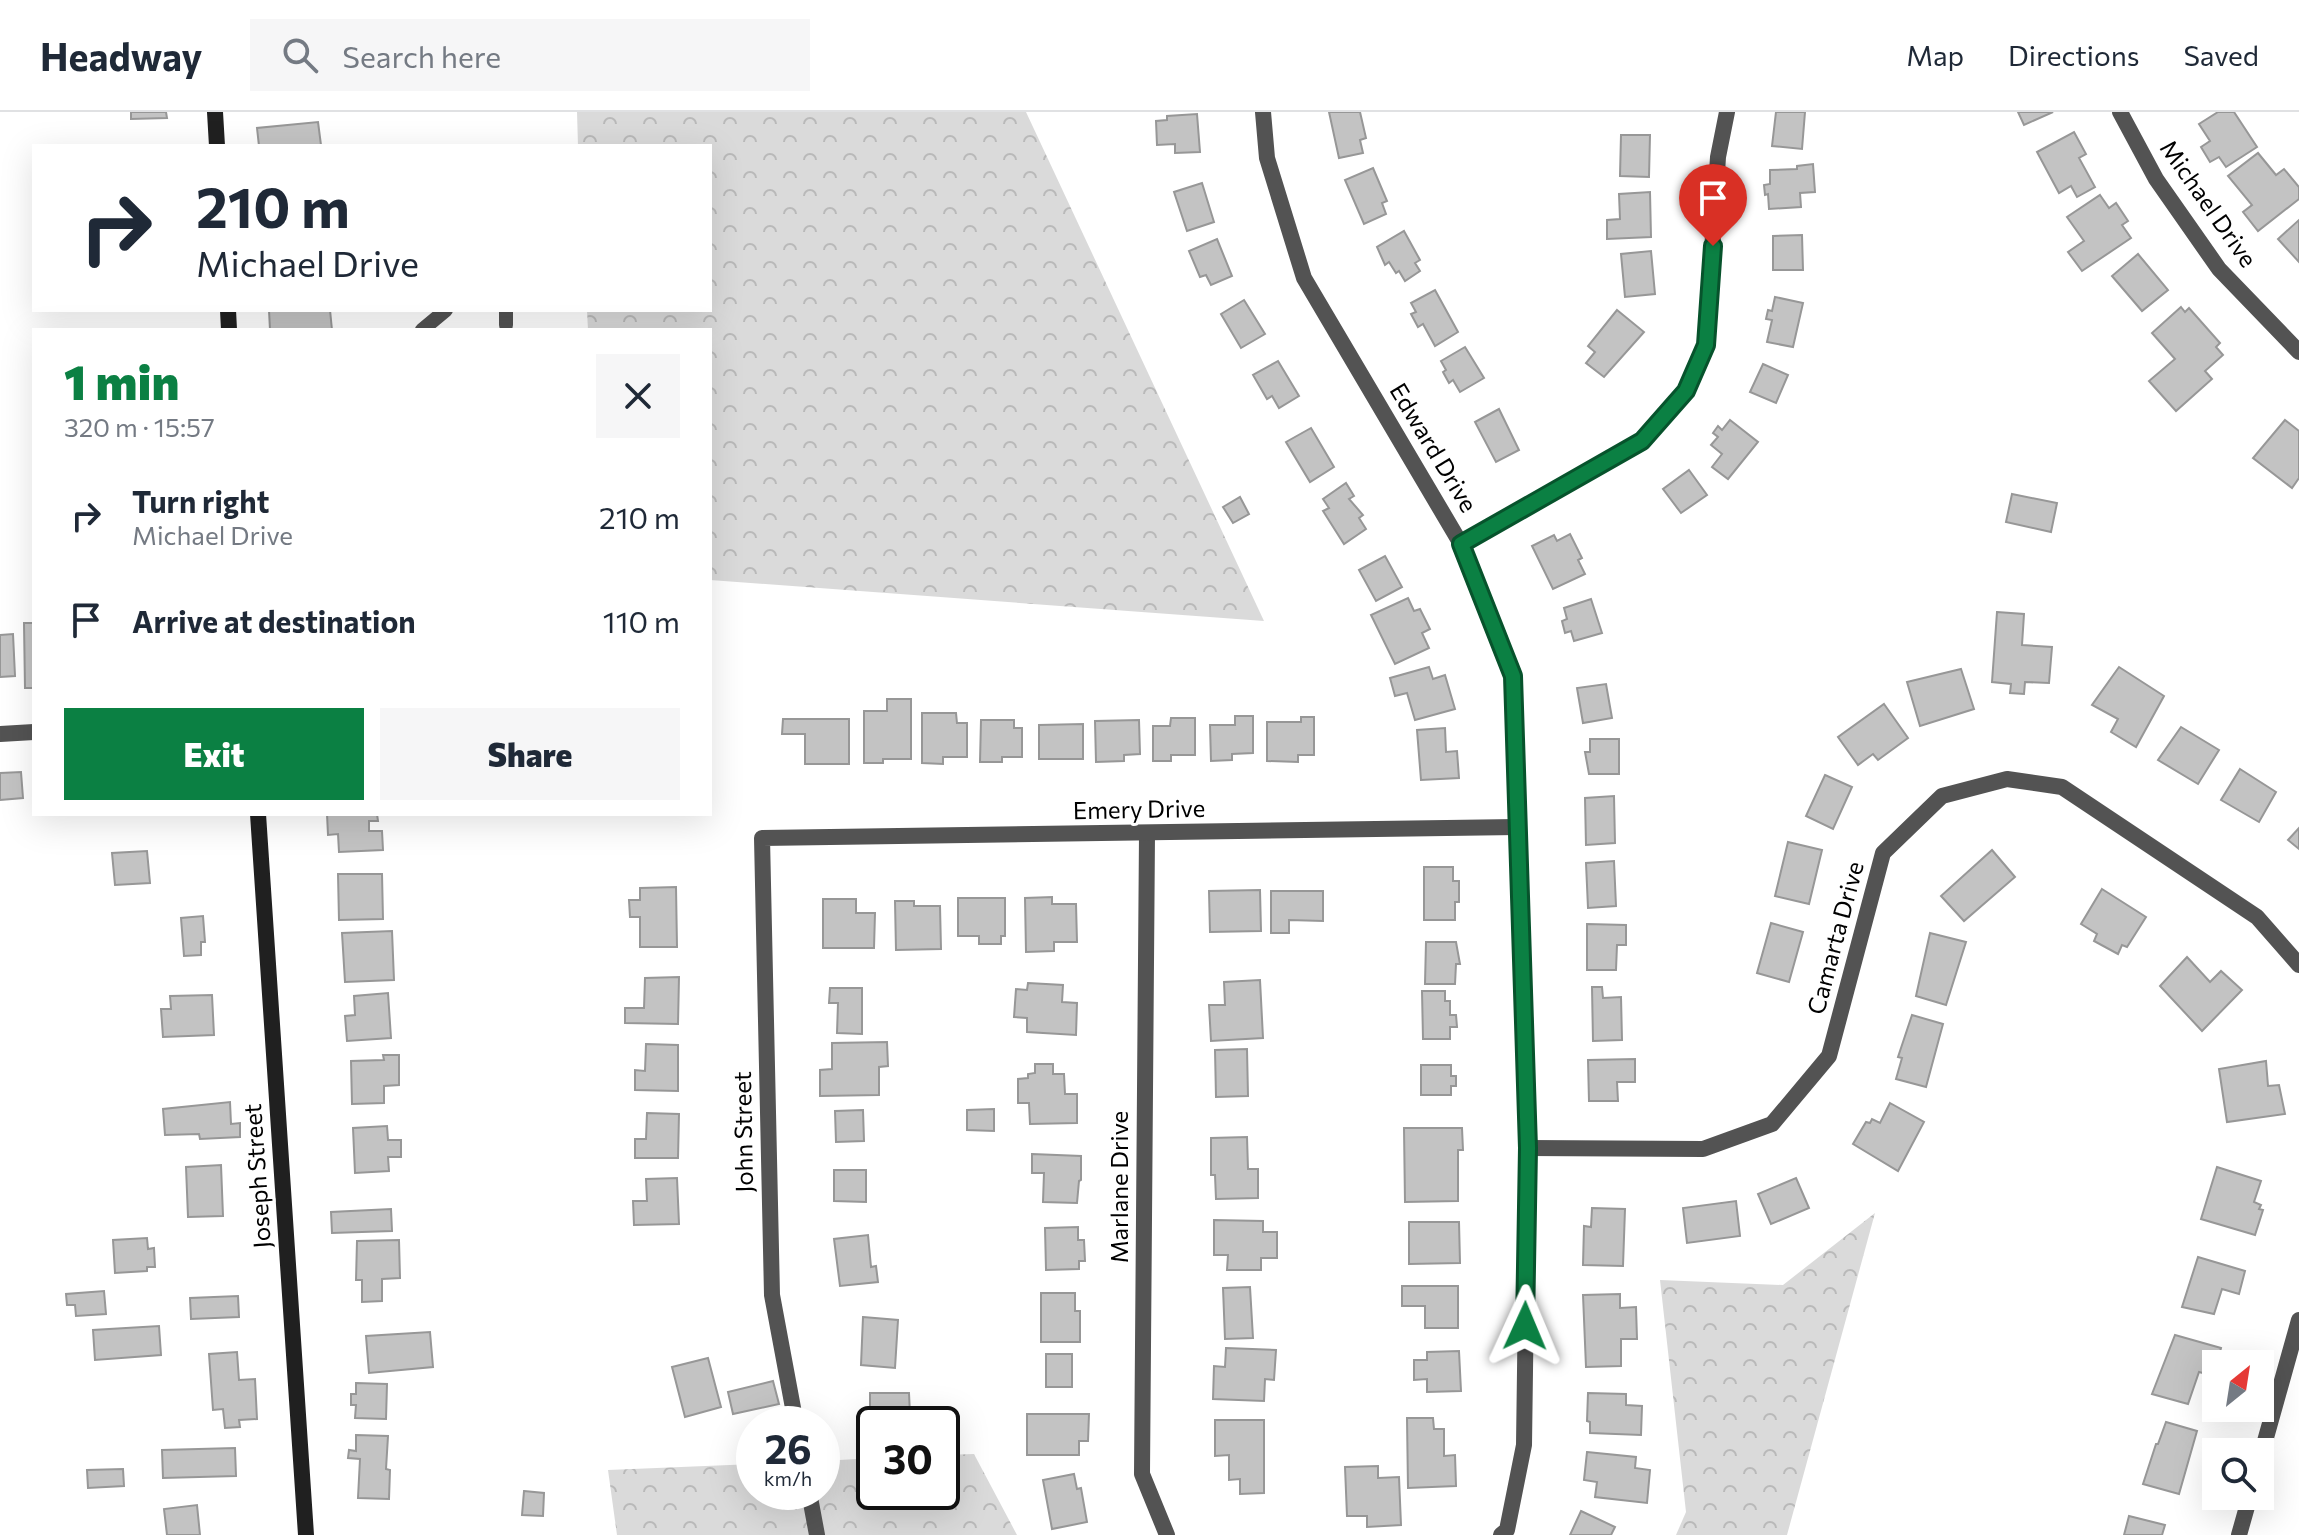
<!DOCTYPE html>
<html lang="en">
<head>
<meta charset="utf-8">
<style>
  body { margin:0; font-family:Commissioner,sans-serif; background:#f6f6f7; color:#1f2937; height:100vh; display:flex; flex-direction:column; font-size:30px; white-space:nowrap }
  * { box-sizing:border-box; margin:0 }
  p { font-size:26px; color:#747a83 }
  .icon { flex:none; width:44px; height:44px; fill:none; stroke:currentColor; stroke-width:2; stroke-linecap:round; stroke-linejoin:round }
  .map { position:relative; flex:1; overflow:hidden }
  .side { position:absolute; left:32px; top:216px; width:680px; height:488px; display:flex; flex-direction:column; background:#fff; border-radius:0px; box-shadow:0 8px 32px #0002 }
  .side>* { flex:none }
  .guide { position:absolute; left:32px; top:32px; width:680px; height:168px; border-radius:0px; box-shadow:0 8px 32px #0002; background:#fff; color:#1f2937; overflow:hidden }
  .needle { width:52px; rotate:30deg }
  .fabs { position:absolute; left:2202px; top:1238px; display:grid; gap:16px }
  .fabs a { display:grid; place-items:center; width:72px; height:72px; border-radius:0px; background:#fff; box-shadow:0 8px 32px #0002; font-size:40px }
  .speed { position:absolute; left:736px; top:1294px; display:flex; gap:16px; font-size:40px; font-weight:700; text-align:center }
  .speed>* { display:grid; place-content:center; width:104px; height:104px; border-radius:50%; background:#fff; box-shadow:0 8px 32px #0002; line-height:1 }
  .speed small { font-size:20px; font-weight:400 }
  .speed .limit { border:4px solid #111; border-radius:12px; background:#fff; color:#111 }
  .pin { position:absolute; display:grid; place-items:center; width:68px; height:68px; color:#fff; margin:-82px -34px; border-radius:50% 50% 50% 0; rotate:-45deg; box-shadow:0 0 8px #0007 }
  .pin .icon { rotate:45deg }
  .me { position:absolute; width:88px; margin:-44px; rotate:1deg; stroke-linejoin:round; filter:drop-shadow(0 0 6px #0008) }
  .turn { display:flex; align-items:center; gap:28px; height:168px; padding:0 32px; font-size:36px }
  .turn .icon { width:104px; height:104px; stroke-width:2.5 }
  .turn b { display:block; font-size:56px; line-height:68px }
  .round { display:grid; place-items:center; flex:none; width:84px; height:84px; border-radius:0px; background:#f6f6f7 }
  .summary { display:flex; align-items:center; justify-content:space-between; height:136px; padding:0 32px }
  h1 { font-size:48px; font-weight:800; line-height:60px; color:#0b8043 }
  .primary-button { display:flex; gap:16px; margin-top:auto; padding:16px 32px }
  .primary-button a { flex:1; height:92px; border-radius:0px; background:#0b8043; color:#fff; font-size:32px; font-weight:800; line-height:92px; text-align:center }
  .primary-button a+a { background:#f6f6f7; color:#1f2937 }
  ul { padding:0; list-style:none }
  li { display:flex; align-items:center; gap:24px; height:104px; padding:0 32px }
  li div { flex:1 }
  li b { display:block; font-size:30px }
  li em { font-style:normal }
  header { display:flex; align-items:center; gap:48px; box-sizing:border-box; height:112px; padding:0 40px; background:#fff; border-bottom:2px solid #e0e1e3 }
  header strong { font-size:38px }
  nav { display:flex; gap:44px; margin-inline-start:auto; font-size:28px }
  .search { width:560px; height:72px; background:#f6f6f7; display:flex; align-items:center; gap:20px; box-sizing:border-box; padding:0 28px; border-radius:0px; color:#747a83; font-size:30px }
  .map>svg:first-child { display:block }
  .forest { fill:url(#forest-crowns) }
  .building { fill:#c3c3c3; stroke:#979797; stroke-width:2 }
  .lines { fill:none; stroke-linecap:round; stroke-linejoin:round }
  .lane { stroke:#535353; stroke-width:14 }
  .street { stroke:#535353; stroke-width:16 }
  .secondary { stroke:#202020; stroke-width:16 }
  .route-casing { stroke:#07532c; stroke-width:20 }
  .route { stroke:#0b8043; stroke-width:14 }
  .labels { text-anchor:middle; stroke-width:6; stroke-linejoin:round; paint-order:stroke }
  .street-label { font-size:24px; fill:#000; stroke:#fff }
</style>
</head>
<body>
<header>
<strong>Headway</strong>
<div class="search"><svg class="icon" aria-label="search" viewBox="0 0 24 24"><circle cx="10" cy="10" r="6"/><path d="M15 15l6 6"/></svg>Search here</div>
<nav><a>Map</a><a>Directions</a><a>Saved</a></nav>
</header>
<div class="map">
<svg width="2299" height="1423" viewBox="0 0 2299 1423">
  <defs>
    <pattern id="forest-crowns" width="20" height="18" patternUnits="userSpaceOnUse" patternTransform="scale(2)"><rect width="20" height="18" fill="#dadada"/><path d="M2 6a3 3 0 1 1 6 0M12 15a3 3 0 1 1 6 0" fill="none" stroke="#b9b9b9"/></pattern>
  </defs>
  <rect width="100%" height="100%" fill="#fff"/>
  <g class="forest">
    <path d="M577,0H1026L1264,509L710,468V218H588L587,198H710V34H578Z"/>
    <path d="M1875,1101L1787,1423H1676L1686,1400L1660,1168L1783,1173Z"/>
    <path d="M974,1342L1017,1423H617L608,1358L754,1352V1380H822V1349L874,1346V1380H942V1343Z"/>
  </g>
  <g class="building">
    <path d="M131,0H166L167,6L131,7Z"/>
    <path d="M1329,0H1360L1366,26L1360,28L1363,41L1339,46Z"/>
    <path d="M1776,0H1805L1802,37L1772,34Z"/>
    <path d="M2018,0H2053L2024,13Z"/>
    <path d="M2218,0H2234L2257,35L2226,55L2219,45L2210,50L2201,35L2210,29L2199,12Z"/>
    <path d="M1197,2L1200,40L1175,41V32L1157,33L1156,9L1167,8V4Z"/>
    <path d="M318,10L321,33L259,34L257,16Z"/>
    <path d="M2074,20L2086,42L2079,46L2095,75L2077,85L2071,74L2059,81L2037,40Z"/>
    <path d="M1621,23H1650L1649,65L1620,64Z"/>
    <path d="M2258,41L2276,63L2284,57L2299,75V87L2258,119L2243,100L2252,93L2228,64Z"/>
    <path d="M1813,52L1815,80L1800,81L1801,95L1769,97L1768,82L1765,83L1764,73L1770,72V58L1797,57V54Z"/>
    <path d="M1373,56L1387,89L1382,91L1386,102L1364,112L1345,68Z"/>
    <path d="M1202,71L1214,110L1187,119L1174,80Z"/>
    <path d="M1650,80L1651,125L1607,127V108L1620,107L1619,82Z"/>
    <path d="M2100,83L2109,96L2116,91L2128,109L2122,113L2131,126L2082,159L2068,140L2084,129L2067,105Z"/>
    <path d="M2299,108V150L2278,127Z"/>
    <path d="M1404,119L1420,148L1415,151L1420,159L1405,169L1399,159L1396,161L1389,150L1385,153L1377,135Z"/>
    <path d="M1802,123L1803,158H1773V124Z"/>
    <path d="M1217,127L1232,164L1211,173L1206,163L1200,165L1189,139Z"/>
    <path d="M1651,139L1655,182L1625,185L1621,142Z"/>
    <path d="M2138,142L2168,178L2142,199L2112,164Z"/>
    <path d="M1435,178L1458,220L1435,234L1423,212L1418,215L1411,202L1416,200L1411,191Z"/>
    <path d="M1775,185L1803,191L1793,235L1767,230L1772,208L1766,207L1768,198L1772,199Z"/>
    <path d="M1244,188L1265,222L1241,236L1221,202Z"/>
    <path d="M2181,195L2185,200L2189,196L2220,231L2216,235L2223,243L2205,259L2212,267L2176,299L2149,269L2175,247L2152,221Z"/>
    <path d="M269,198H330L332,218H270Z"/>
    <path d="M1617,198L1644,220L1604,265L1586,251L1595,240L1588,234Z"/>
    <path d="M1465,235L1484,266L1460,280L1453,268L1449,271L1443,260L1446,258L1441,249Z"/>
    <path d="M1278,249L1299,284L1279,296L1272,284L1267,287L1253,263Z"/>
    <path d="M1763,252L1788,263L1776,291L1750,280Z"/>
    <path d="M1499,297L1519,338L1496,350L1475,310Z"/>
    <path d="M1730,308L1758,330L1728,367L1712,355L1722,342L1711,333L1718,325L1713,321L1718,314L1722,318Z"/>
    <path d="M2285,308L2299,319V366L2292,376L2253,346Z"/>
    <path d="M1311,316L1334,355L1310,370L1286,330Z"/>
    <path d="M1689,358L1707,383L1681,401L1663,377Z"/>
    <path d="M1346,371L1354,384L1349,387L1363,403L1359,406L1366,417L1344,432L1323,399L1329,396L1323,387Z"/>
    <path d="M2012,382L2057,391L2051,420L2006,410Z"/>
    <path d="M1240,385L1249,402L1233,411L1223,395Z"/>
    <path d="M1570,422L1582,446L1578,448L1585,462L1553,477L1532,434L1554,423L1557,429Z"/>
    <path d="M1385,444L1402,475L1376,489L1359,458Z"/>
    <path d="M1408,486L1414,499L1420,497L1430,517L1422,521L1429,536L1395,552L1371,503Z"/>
    <path d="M1591,487L1602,521L1574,529L1571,519L1565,521L1562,509L1567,507L1564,496Z"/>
    <path d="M1997,500L2024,502L2022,533L2052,535L2049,571L2025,570L2024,582L2010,581L2011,572L1992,570Z"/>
    <path d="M24,511H34V576H25Z"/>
    <path d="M13,522L15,564L0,565V523Z"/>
    <path d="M1429,555L1433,567L1445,563L1455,597L1415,608L1407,581L1395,584L1390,566Z"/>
    <path d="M2119,555L2164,584L2136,635L2111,620L2118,607L2092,593Z"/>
    <path d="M1961,557L1974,597L1920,614L1907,570Z"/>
    <path d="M1606,572L1612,606L1583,611L1577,576Z"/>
    <path d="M887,587H911V647H883V651H864V599H887Z"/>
    <path d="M1884,592L1908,626L1878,648L1873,642L1858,653L1838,625Z"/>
    <path d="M922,601H956L957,611H967V645H943V652L922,651Z"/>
    <path d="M1235,604H1253V641L1232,642V648L1211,649L1210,613H1235Z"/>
    <path d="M1301,605H1314V643H1298V650L1267,649V610H1301Z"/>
    <path d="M1171,606H1195V643H1171V649H1153V614H1170Z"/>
    <path d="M783,607H849V652H805V622H782Z"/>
    <path d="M981,608H1014V616H1022V645H1002V650H980Z"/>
    <path d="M1139,608L1140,642L1124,643V649L1096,650L1095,609Z"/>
    <path d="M1083,612V647H1039V613Z"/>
    <path d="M2181,615L2219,638L2198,672L2158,648Z"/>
    <path d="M1445,616L1446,640L1457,639L1459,666L1421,668L1417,618Z"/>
    <path d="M1590,627H1619V662H1589L1585,640H1590Z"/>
    <path d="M2240,657L2276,680L2259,710L2221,688Z"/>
    <path d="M21,660L23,686L0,688V661Z"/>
    <path d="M1825,663L1852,675L1833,717L1806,704Z"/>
    <path d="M1614,684L1615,731L1586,733L1585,686Z"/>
    <path d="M327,702H377L378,709H369V719H382L383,738L339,740L338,722L328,723Z"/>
    <path d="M2299,716V737L2288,728Z"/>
    <path d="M1788,730L1822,738L1809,792L1775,784Z"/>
    <path d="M1992,738L2015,765L1964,809L1941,784Z"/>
    <path d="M147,739L150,771L115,773L112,741Z"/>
    <path d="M1614,749L1616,794L1588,796L1586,751Z"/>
    <path d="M1424,755H1453V769H1459V790H1455V808H1424Z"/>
    <path d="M338,762H382L383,807L339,808Z"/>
    <path d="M676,775L677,835H640V805H630L629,788H640V776Z"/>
    <path d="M2102,777L2146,805L2127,835L2122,833L2118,842L2094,829L2097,822L2081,812Z"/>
    <path d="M1260,778L1261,819L1210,820L1209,779Z"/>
    <path d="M1271,779H1323V809L1289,808V821H1271Z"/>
    <path d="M1052,785V792H1076L1077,830H1054V839L1026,840L1025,786Z"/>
    <path d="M958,786H1005V824H1001V832H979V824H958Z"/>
    <path d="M823,787H856V801H875L874,836H823Z"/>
    <path d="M895,789H914V794H940L941,837L896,838Z"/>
    <path d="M203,804L205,830H201V843L184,844L181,806Z"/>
    <path d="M1771,811L1803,820L1789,870L1757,861Z"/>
    <path d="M1587,812L1626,813V833H1617L1616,858H1587Z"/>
    <path d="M392,819L394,868L345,870L342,821Z"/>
    <path d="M1930,821L1966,830L1946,893L1916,884Z"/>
    <path d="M1426,830H1456L1460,852H1456L1455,872H1425Z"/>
    <path d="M2187,845L2210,870L2221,859L2242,878L2202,919L2160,874Z"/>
    <path d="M679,865L678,912L625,911V896H644L645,866Z"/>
    <path d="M1260,868L1263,926L1211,929L1209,893H1225L1224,870Z"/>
    <path d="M1028,871L1063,873L1062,890L1077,891L1076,923L1027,920V906L1014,905L1016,877L1027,878Z"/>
    <path d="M1592,875H1602L1603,886L1621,885L1622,928L1593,929Z"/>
    <path d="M830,876H862V922L837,921L838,891H829Z"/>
    <path d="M1422,879H1445V889H1450V903H1456L1457,915H1450V927H1423Z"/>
    <path d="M388,881L391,926L347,929L345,904L355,903L354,884Z"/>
    <path d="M212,883L214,923L163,925L161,897H171L170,884Z"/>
    <path d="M1912,903L1943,912L1926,975L1896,967L1902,946L1898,945Z"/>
    <path d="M887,930L888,954L879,955V983L820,984V958L832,957V931Z"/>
    <path d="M646,932L678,933V979L635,978V958L645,959Z"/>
    <path d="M1247,937L1248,984L1216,985L1215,938Z"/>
    <path d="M383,943H399V973L384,974V991L352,992L351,949L384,948Z"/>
    <path d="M1635,947V970H1617L1618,989H1589L1588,948Z"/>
    <path d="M2266,949L2268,974L2279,973L2285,1002L2227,1010L2219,957Z"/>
    <path d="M1035,952H1053V962H1064L1065,982H1077V1011L1030,1012L1029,991H1018V967L1028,966V962L1035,961Z"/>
    <path d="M1421,953H1451V964H1456V974H1451V983H1421Z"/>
    <path d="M230,990L231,1012L240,1011V1025L200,1027L199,1022L165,1023L163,997Z"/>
    <path d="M1890,991L1924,1010L1898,1059L1853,1032L1866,1010L1870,1011L1872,1007L1880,1011Z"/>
    <path d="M994,997V1019L967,1018V998Z"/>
    <path d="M863,998L864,1029L836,1030L835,999Z"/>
    <path d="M647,1001L679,1002L678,1046H635V1027H646Z"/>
    <path d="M387,1014L388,1028H401V1045H388L389,1059L355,1061L353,1016Z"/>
    <path d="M1404,1016H1462L1463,1038H1458V1089L1405,1090Z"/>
    <path d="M1247,1025L1248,1057H1258V1086L1216,1087L1215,1063H1211V1026Z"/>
    <path d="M1032,1042L1081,1044V1068L1079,1069L1077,1091L1043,1090L1044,1061H1032Z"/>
    <path d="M221,1053L223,1104L188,1105L186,1055Z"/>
    <path d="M2217,1055L2261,1069L2254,1090L2261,1093L2259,1097L2263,1098L2255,1123L2201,1107Z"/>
    <path d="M834,1058H866V1090L834,1089Z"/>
    <path d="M677,1066L679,1112L634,1113L633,1089H647L646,1067Z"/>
    <path d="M1796,1066L1809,1096L1771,1112L1758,1082Z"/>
    <path d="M1736,1089L1740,1124L1687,1131L1683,1096Z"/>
    <path d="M1592,1096L1625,1097L1623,1154L1583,1153L1584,1114L1591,1115Z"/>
    <path d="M391,1097L392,1119L332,1121L331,1100Z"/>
    <path d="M1214,1108L1263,1109V1120H1277V1146H1261V1158H1227L1228,1143H1214Z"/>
    <path d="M1409,1110H1459L1460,1151L1409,1152Z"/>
    <path d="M1078,1115V1128H1084L1085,1149H1079V1157L1046,1158L1045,1116Z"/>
    <path d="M868,1123L871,1155L876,1154L878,1170L840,1174L834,1127Z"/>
    <path d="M147,1126L148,1137L154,1136L155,1155H147V1159L115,1161L113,1128Z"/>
    <path d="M399,1128L400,1166L382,1167V1189L362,1190V1168H356L357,1129Z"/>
    <path d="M2198,1145L2245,1159L2239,1182L2222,1177L2214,1202L2182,1195Z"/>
    <path d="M1402,1174H1458V1216H1425V1194H1402Z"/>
    <path d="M1250,1175L1253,1226L1225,1227L1223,1176Z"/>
    <path d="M104,1179L106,1202L76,1204L75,1193H67L66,1182Z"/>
    <path d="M1041,1181H1075V1199H1080V1230H1041Z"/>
    <path d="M1620,1182V1196L1636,1195L1637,1227H1621V1254L1586,1255L1583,1183Z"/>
    <path d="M238,1184L239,1205L191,1207L190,1186Z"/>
    <path d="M863,1205L898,1208L895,1256L861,1253Z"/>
    <path d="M159,1214L161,1243L95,1248L93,1218Z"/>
    <path d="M430,1220L433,1255L369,1261L366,1224Z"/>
    <path d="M2175,1223L2221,1236L2214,1264L2199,1260L2188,1292L2152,1282Z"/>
    <path d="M1226,1236L1276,1238L1274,1268L1265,1267L1264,1289L1213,1287L1214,1254L1225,1255Z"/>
    <path d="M1459,1239L1461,1279L1427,1280V1267L1414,1268V1248H1427V1240Z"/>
    <path d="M237,1240L239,1268L255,1267L257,1307L239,1308L240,1315L225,1316L223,1297L213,1298L209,1242Z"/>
    <rect x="1046" y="1242" width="26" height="33"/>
    <path d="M708,1246L721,1295L685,1305L672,1255Z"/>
    <path d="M773,1269L779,1292L733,1302L728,1280Z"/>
    <path d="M356,1271L387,1272L386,1307L355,1306L356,1293H351V1282H356Z"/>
    <path d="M870,1281H909L910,1303H904V1312H874V1329H870Z"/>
    <path d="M1588,1281L1626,1282V1293L1642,1294L1641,1323L1590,1321V1310L1587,1309Z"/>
    <path d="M1027,1302H1089L1088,1329H1079V1343H1027Z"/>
    <path d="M1407,1306H1433L1434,1317H1444V1344L1455,1343L1456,1374L1408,1376Z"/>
    <path d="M1215,1308H1264V1381L1240,1382V1367L1229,1368V1343L1215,1344Z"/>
    <path d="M2166,1310L2197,1319L2179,1382L2143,1372L2156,1332H2158Z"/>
    <path d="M356,1323L388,1324L386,1357L390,1358L389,1387L358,1386L360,1347L348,1346L349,1338L356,1339Z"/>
    <path d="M235,1336L236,1364L163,1366L162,1338Z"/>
    <path d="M1587,1340L1636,1345L1635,1356L1650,1358L1647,1391L1595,1385L1597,1370L1584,1368Z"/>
    <path d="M1378,1354V1366L1399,1365L1401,1413L1367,1415V1404H1347L1345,1355Z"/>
    <path d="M123,1357L124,1374L88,1376L87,1358Z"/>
    <path d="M1074,1362L1077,1377L1081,1376L1087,1410L1052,1417L1043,1368Z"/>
    <path d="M524,1379L544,1381L543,1404L522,1403Z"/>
    <path d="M197,1393L200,1423H167L164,1397Z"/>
    <path d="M1581,1399L1615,1415L1611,1423H1570Z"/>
    <path d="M2129,1404L2165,1413L2162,1423H2124Z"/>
  </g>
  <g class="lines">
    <g class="lane">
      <path d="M506,198V213"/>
      <path d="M422,218L446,198"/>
    </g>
    <g class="street">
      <path d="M1263,0L1267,46L1304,166L1461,432L1513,564L1528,1036L1524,1333L1507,1418L1501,1423"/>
      <path d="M2120,0L2156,67L2219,157L2299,240"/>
      <path d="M1461,432L1642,329L1686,279L1706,233L1718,45L1727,0"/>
      <path d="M0,622L34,620"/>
      <path d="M1147,722L1142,1362L1167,1423"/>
      <path d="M1528,1036L1703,1037L1772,1012L1829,944L1883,741L1942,684L2007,667L2062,675L2257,805L2299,853"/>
      <path d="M796,1312L772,1183L762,726L1517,715"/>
      <path d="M2260,1347L2299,1208"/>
      <path d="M809,1380L817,1423"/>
      <path d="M2239,1423L2250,1384"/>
    </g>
    <g class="secondary">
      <path d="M215,0L217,34"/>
      <path d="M228,198L229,218"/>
      <path d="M258,702L306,1423"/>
    </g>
  </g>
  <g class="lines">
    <defs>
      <path id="route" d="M1525,1214L1528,1036L1513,564L1461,432L1642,329L1686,279L1706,233L1713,134"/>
    </defs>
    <use href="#route" class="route-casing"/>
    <use href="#route" class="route"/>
  </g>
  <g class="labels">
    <g class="street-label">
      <text transform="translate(2208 92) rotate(55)" y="8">Michael Drive</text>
      <text transform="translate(1433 336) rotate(59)" y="8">Edward Drive</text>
      <text transform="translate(1139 698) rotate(-1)" y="8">Emery Drive</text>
      <text transform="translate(1836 826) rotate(-75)" y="8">Camarta Drive</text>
      <text transform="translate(744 1020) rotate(-91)" y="8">John Street</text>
      <text transform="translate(258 1064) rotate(-94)" y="8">Joseph Street</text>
      <text transform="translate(1120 1075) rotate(-90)" y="8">Marlane Drive</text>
    </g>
  </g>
</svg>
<div class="fabs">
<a><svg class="needle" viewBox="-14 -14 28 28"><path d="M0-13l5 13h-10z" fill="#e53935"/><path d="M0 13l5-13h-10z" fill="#747a83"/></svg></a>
<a><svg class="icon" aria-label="search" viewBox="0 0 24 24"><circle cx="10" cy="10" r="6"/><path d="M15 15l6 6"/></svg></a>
</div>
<div class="speed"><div>26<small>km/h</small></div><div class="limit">30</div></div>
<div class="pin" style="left:1713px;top:134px;background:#d93025"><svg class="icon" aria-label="arrive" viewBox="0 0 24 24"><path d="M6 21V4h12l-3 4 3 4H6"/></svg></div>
<svg class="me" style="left:1525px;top:1214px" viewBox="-20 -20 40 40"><path d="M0-17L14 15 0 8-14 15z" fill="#0b8043" stroke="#fff" stroke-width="4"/></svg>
<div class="guide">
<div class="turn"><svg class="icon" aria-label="right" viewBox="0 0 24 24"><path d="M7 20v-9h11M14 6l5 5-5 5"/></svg><div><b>210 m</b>Michael Drive</div></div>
</div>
<section class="side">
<div class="summary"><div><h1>1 min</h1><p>320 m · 15:57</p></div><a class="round"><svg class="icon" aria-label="close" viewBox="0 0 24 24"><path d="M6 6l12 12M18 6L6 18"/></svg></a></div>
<ul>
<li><svg class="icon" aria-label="right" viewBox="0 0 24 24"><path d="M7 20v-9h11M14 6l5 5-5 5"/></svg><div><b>Turn right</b><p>Michael Drive</p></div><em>210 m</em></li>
<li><svg class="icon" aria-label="arrive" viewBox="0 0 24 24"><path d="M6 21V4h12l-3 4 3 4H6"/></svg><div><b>Arrive at destination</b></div><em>110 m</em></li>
</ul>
<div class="primary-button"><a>Exit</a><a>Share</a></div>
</section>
</div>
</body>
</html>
